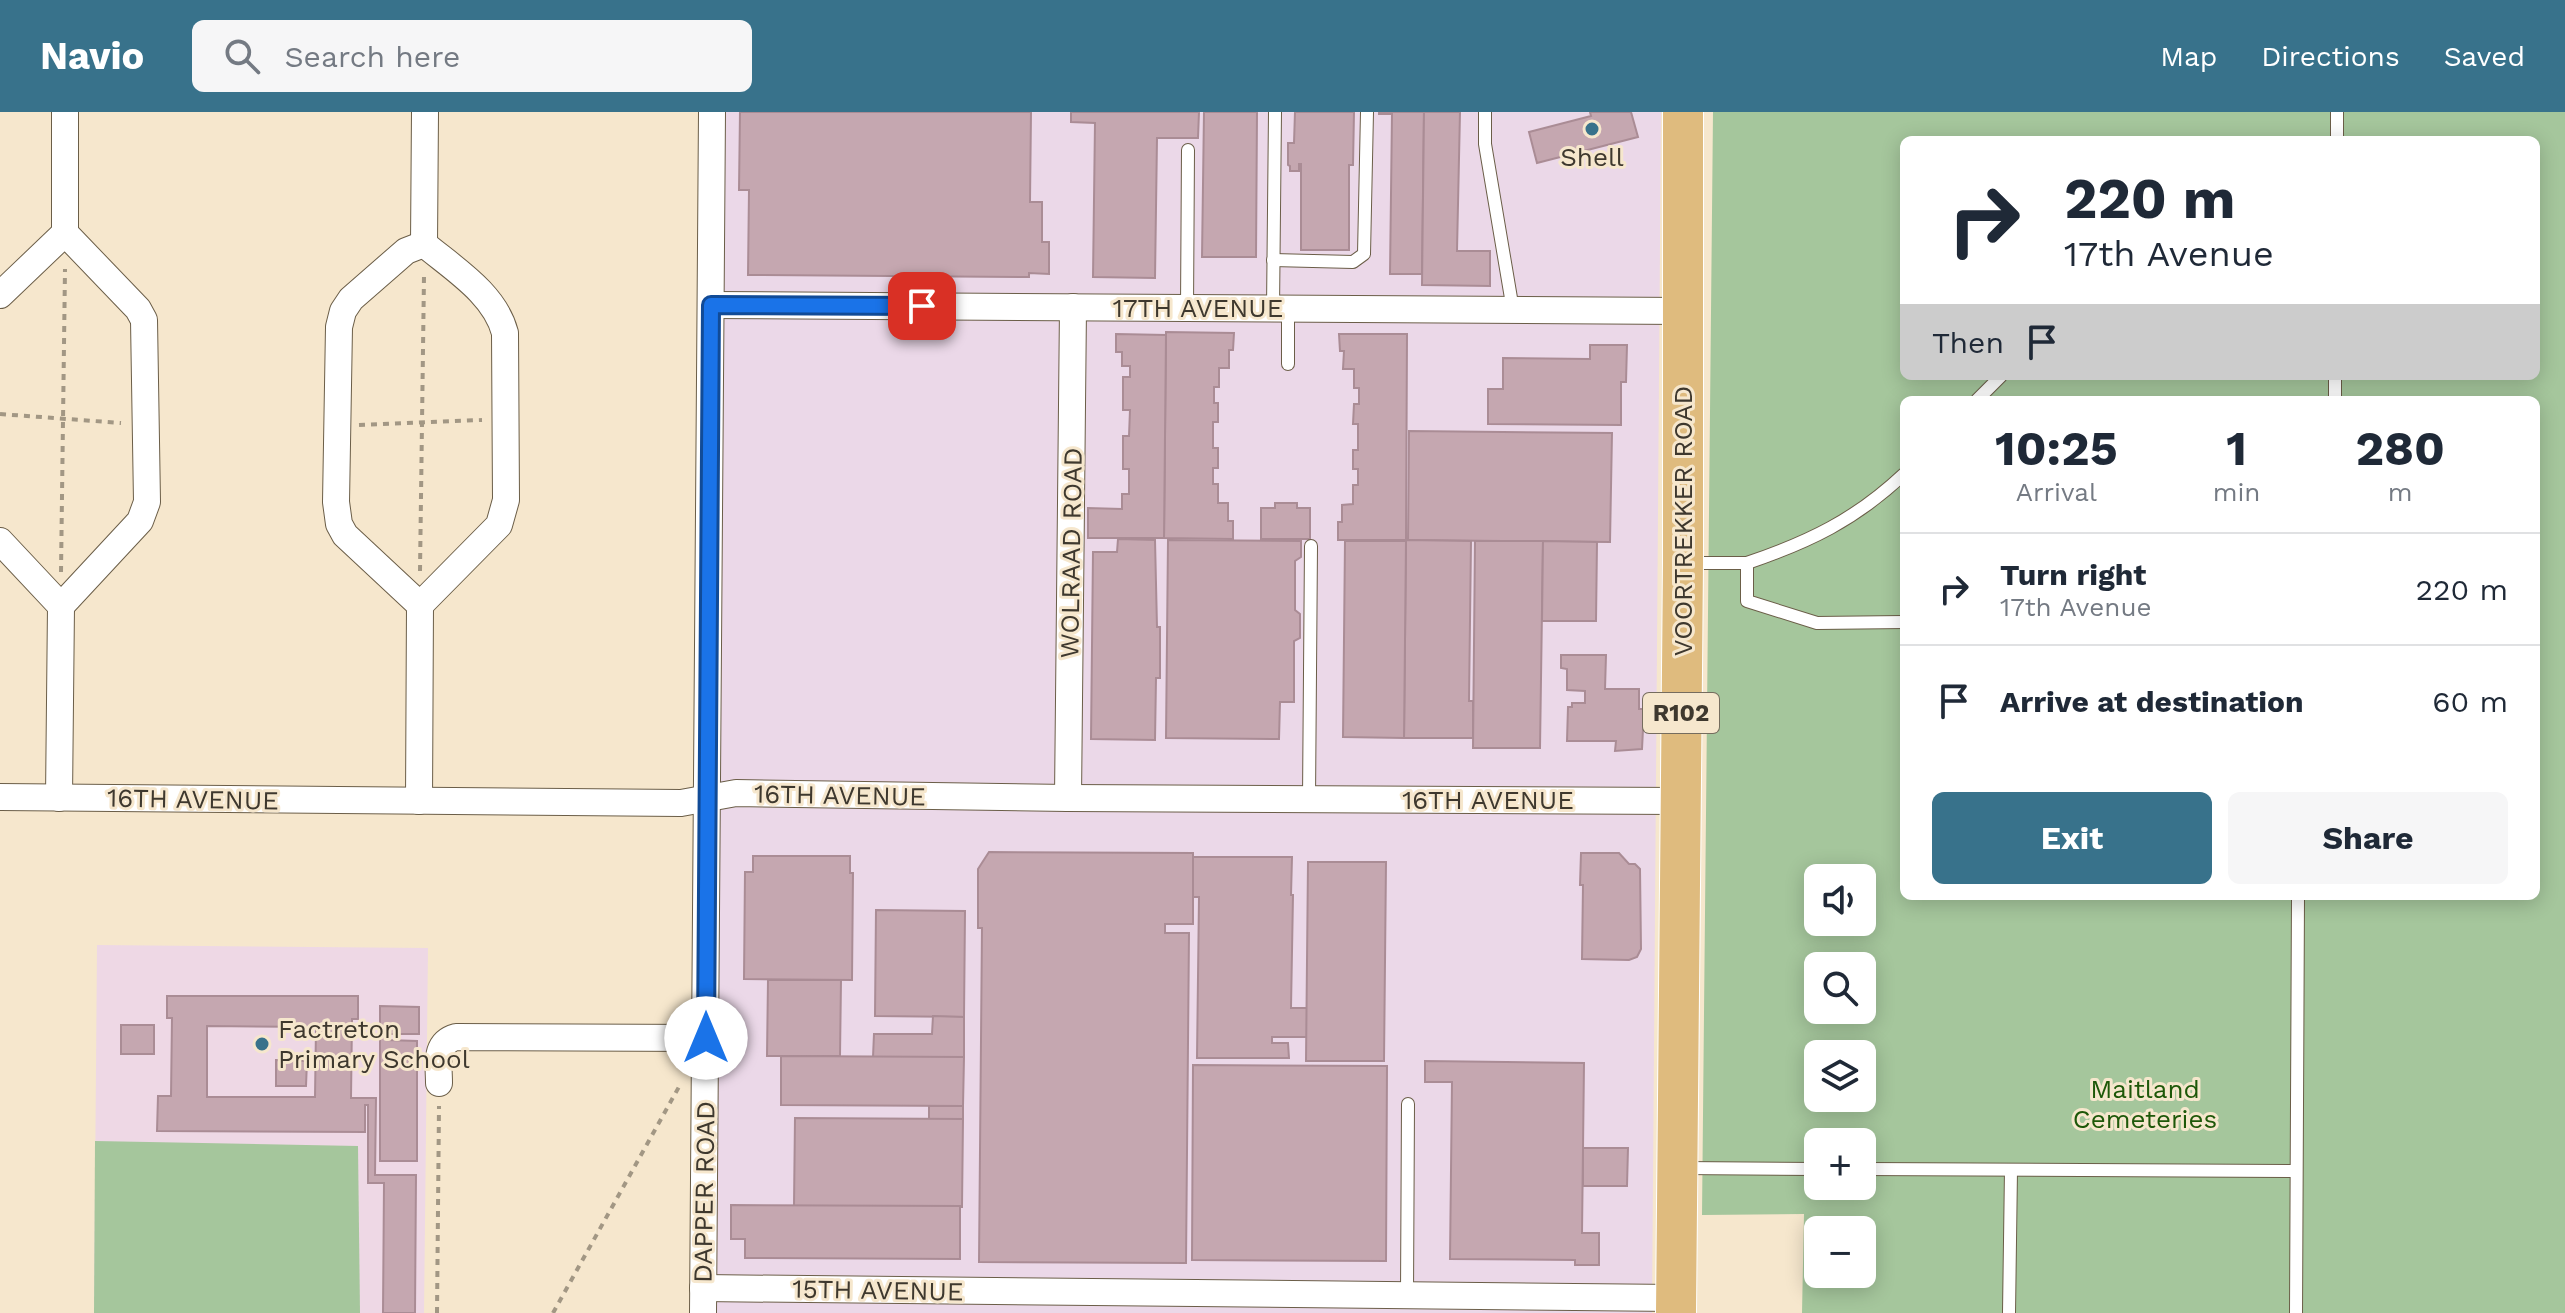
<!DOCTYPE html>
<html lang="en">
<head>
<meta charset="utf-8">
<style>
  body { margin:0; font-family:"Work Sans",sans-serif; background:#f6f6f7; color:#1f2937; height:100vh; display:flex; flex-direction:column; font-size:30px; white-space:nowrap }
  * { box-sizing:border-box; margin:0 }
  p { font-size:26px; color:#747a83 }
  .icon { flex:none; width:44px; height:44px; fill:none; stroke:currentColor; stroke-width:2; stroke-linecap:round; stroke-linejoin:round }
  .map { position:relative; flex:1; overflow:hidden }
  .drawer { position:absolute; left:1900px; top:284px; width:640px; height:504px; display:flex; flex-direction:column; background:#fff; border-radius:12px; box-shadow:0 4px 20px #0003 }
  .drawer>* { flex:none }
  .guide { position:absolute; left:1900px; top:24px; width:640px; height:244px; border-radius:12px; box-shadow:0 4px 20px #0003; background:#fff; color:#1f2937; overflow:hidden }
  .buttons { position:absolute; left:1804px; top:752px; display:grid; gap:16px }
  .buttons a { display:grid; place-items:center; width:72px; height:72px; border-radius:12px; background:#fff; box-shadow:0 4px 20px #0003; font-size:40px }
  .pin { position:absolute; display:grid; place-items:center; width:68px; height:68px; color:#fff; margin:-34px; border-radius:16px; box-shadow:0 4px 12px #0006 }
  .me { position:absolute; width:88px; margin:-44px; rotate:0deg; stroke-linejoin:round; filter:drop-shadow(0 0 6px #0008) }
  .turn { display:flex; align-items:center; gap:28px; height:168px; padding:0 32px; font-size:36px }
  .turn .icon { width:104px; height:104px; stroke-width:2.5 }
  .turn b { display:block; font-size:56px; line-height:68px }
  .then { display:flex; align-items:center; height:76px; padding:0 32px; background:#0003; gap:16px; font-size:30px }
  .eta { display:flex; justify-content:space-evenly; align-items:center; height:136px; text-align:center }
  .eta b { font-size:48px; font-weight:700; line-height:56px }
  .primary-button { display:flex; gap:16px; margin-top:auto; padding:16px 32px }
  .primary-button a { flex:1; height:92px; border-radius:12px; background:#38728b; color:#fff; font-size:32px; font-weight:700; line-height:92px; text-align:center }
  .primary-button a+a { background:#f6f6f7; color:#1f2937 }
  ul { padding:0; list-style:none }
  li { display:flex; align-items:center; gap:24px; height:112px; padding:0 32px; border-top:2px solid #e0e1e3 }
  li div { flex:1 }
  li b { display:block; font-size:30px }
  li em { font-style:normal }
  header { display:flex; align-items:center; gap:48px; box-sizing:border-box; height:112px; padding:0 40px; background:#38728b; color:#fff }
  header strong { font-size:38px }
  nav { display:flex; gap:44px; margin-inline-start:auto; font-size:28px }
  .search { width:560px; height:72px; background:#f6f6f7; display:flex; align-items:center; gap:20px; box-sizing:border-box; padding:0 28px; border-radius:12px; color:#747a83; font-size:30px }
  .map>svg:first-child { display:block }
  .industrial { fill:#ebd8e8 }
  .education { fill:#eed8e5 }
  .green { fill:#a5c69c; fill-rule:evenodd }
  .building { fill:#c5a7b0; stroke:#aa8c95; stroke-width:2; fill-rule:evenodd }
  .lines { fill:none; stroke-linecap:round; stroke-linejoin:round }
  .service-casing { stroke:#6b5e48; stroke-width:14 }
  .minor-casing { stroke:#6b5e48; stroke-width:28 }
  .primary-casing { stroke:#fff; stroke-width:42 }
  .path { stroke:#a29784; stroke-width:4; stroke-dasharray:6 6; stroke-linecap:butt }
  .service { stroke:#fff; stroke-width:12 }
  .minor { stroke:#fff; stroke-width:26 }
  .primary { stroke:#dfbb7e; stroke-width:40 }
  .route-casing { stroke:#114b97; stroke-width:20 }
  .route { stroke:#1a73e8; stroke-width:14 }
  .poi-dot { fill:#38728b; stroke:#f6e7cd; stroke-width:3 }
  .labels { text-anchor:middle; stroke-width:6; stroke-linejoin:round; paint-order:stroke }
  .shield { fill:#f6e7cd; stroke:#756c5e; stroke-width:2 }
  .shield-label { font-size:24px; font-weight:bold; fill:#3e382e }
  .poi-label { font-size:26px; fill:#3e382e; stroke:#f6e7cd }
  .street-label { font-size:26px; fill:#3e382e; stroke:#f6e7cd }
  .park-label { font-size:26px; fill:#1e5809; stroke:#f6e7cd }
</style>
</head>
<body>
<header>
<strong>Navio</strong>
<div class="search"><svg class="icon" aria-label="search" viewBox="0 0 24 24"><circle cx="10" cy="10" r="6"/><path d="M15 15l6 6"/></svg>Search here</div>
<nav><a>Map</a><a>Directions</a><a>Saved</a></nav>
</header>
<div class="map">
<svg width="2565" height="1201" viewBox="0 0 2565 1201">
  <rect width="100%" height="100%" fill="#f6e7cd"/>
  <path class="industrial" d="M712,0H1661L1652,1201H703Z"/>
  <path class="education" d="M97,833L428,836L424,1201H94Z"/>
  <g class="green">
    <path d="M1713,0H2565V1201H1802L1804,1102L1702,1103ZM1904,28H2536V264H1904ZM1904,288H2536V784H1904ZM1818,766H1862V810H1818ZM1818,854H1862V898H1818ZM1818,942H1862V986H1818ZM1818,1030H1862V1074H1818ZM1818,1118H1862V1162H1818Z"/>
    <path d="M95,1029L358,1034L360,1201H94Z"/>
  </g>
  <g class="building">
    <path d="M740,0H1031L1030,90H1042V130H1049V162L1029,161V165L748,163L749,78H739Z"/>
    <path d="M1071,0H1199L1198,26H1157L1155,166L1093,165L1095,11L1071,10Z"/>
    <path d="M1204,0H1257L1256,145H1202Z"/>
    <path d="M1295,0H1354L1353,53H1349V138H1301V52H1299V59H1290V54L1288,53V31H1294Z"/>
    <path d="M1379,0H1424L1422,162H1390L1392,2H1379Z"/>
    <path d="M1424,0H1460L1457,139H1490V174L1422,173Z"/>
    <path d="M1590,0H1631L1638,25L1537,51L1529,20L1591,4Z"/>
    <path d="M1166,220L1234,221L1233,238H1229V256H1219V275H1214V291H1218V310H1213V336H1218V356H1213V372H1218V391H1228V409H1233V427L1164,426Z"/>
    <path d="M1116,222L1166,223L1164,426H1088V396L1122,397V382H1129V357H1123V324H1129L1130,298H1123V265H1130V254H1122V240H1116Z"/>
    <path d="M1339,222H1407L1406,428H1338V410H1342V393L1353,392V373H1358V357H1353V338H1358V312H1353L1354,292H1359V276H1354V257H1343L1344,239H1340Z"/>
    <path d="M1590,233H1627L1626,270H1621V313L1488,312V277H1503V246L1590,247Z"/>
    <path d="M1409,319L1612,321L1610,430L1408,428Z"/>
    <path d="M1275,391H1297V396H1310V427H1261V396H1275Z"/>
    <path d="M1118,427L1155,428L1157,515H1160V566H1156L1155,628L1091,627L1093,440H1117Z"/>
    <path d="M1168,428L1301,429V445L1295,449V498L1300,502V526L1294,529V590H1280L1279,627L1166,626Z"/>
    <path d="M1406,428L1471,429L1469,589H1473V626H1404Z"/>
    <path d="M1345,429H1406L1404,626L1343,625Z"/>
    <path d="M1475,429H1543L1540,636H1473Z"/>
    <path d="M1543,429L1597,430L1596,509H1542Z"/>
    <path d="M1561,543H1606L1605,577H1639V597H1644L1642,637L1615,639L1616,629H1567L1568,595H1572V591H1585V579L1567,578V557L1561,556Z"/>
    <path d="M989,740L1193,741V812H1165V821H1189L1186,1151L979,1150L982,816H978V757Z"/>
    <path d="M1581,741H1619L1629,752H1635L1640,757L1641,837L1637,845L1629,848L1582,847L1583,773H1580Z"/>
    <path d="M753,744H850V761H853L852,868L744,867L745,760H753Z"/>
    <path d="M1193,745H1292L1291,783H1293L1291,896H1307V925H1272V931H1288L1289,946H1197L1199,785H1193Z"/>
    <path d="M1308,750H1386L1384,949H1306Z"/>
    <path d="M876,798L965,799L964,905L875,904Z"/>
    <path d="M768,868H841L840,944H767Z"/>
    <path d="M167,884H358V907H352L351,986H376L375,1063H416L415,1201H383L384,1071H368V993H365V1020L157,1019L158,984H171L172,906H167ZM207,914L316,915L315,985H207Z"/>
    <path d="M380,894L419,895V922H388L387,928L417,929V1049H380Z"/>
    <path d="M933,904L964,905V945H873L874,922H932Z"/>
    <rect x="121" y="913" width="33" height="29"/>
    <path d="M781,944L964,945L963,994L781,993Z"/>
    <path d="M276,948L307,949L306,974H276Z"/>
    <path d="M1425,949L1584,951L1582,1121H1599V1153H1575V1148L1450,1147L1452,970H1425Z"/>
    <path d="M1193,953L1387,954L1386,1149L1192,1148Z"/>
    <rect x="929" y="994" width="34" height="13"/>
    <path d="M795,1006L963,1007L962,1095L794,1094Z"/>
    <path d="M1583,1036H1628L1627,1074H1583Z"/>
    <path d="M731,1093L960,1094V1147L745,1146V1127H731Z"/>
  </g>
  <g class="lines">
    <defs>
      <g id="service">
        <path d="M1485,0V32L1513,198"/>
        <path d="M2337,0V28"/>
        <path d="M1273,148L1353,150L1364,142L1367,0"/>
        <path d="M1187,196L1188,38"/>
        <path d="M1273,197L1275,0"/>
        <path d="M1288,252V197"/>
        <path d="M1977,288L2001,264"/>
        <path d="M2335,288V264"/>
        <path d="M1688,451H1747V489L1817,511L1904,510"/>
        <path d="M1747,451C1809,430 1855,408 1904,362"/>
        <path d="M1309,687L1311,434"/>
        <path d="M1681,1056L1818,1057"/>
        <path d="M1862,1057L2295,1059"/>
        <path d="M1407,1183L1408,992"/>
        <path d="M2009,1201L2011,1058"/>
        <path d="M2296,1201L2298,784"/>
      </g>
      <g id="minor">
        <path d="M0,183L65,121"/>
        <path d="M711,193L1684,199"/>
        <path d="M0,429L61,494L59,686"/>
        <path d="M420,493L345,423L339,412L336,390L339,215L343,199L351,187L406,139L424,132"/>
        <path d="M61,494L140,409L147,390L144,208L138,197L65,121V0"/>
        <path d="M0,685L681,691L736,681L1068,686L1680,689"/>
        <path d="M1068,686L1073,195"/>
        <path d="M419,689L420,493L499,413L506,388L505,221C495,182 454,157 424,132L425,0"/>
        <path d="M439,971C439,953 434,931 456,925L706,926"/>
        <path d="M703,1176L1676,1186"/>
        <path d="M703,1201L712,0"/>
      </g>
      <path id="primary" d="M1676,1201L1683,451V0"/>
    </defs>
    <use href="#service" class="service-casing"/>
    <use href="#minor" class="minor-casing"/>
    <use href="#primary" class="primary-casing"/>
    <g class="path">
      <path d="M0,302L121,311"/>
      <path d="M359,313L482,308"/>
      <path d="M420,459L424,164"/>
      <path d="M61,460L65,157"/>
      <path d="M437,1201L439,994"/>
      <path d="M553,1201L680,973"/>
    </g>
    <use href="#service" class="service"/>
    <use href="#minor" class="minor"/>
    <use href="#primary" class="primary"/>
  </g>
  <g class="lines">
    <defs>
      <path id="route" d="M706,926L711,193L922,194"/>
    </defs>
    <use href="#route" class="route-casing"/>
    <use href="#route" class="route"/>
  </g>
  <g class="poi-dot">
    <circle cx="1592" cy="17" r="8"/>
    <circle cx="262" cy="932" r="8"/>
  </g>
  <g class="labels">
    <rect class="shield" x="1643" y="581" width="76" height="40" rx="6"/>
    <g class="shield-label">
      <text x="1681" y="609">R102</text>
    </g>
    <g class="poi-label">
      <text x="1592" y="54">Shell</text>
      <text x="278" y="926" text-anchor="start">Factreton<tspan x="278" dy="30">Primary School</tspan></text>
    </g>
    <g class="street-label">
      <text x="1198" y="205">17TH AVENUE</text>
      <text transform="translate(1683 409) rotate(-90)" y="9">VOORTREKKER ROAD</text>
      <text transform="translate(1071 441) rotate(-89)" y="9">WOLRAAD ROAD</text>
      <text transform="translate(840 683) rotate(1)" y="9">16TH AVENUE</text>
      <text transform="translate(193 687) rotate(1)" y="9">16TH AVENUE</text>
      <text x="1488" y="697">16TH AVENUE</text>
      <text transform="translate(704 1080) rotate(-89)" y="9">DAPPER ROAD</text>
      <text transform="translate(878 1178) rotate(1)" y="9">15TH AVENUE</text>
    </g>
    <g class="park-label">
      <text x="2145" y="986">Maitland<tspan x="2145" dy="30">Cemeteries</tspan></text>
    </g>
  </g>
</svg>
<div class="buttons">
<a><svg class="icon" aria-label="sound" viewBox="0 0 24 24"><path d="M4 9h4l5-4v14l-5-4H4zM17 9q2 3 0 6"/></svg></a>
<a><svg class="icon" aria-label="search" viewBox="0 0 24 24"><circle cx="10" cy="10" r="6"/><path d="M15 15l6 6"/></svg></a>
<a><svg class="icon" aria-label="layers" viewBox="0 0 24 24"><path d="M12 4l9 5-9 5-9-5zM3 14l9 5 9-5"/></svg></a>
<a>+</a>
<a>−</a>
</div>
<div class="pin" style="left:922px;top:194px;background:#d93025"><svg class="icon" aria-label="arrive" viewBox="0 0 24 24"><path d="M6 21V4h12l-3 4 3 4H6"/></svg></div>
<svg class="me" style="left:706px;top:926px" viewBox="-20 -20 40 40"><circle r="19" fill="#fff"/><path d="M0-13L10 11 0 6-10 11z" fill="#1a73e8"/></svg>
<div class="guide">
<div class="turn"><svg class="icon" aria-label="right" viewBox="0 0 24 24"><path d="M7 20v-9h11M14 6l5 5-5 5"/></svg><div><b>220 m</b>17th Avenue</div></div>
<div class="then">Then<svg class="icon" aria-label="arrive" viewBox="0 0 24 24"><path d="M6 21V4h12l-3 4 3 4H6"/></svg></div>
</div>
<section class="drawer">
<div class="eta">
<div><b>10:25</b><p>Arrival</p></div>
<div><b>1</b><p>min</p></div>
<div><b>280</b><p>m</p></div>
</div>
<ul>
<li><svg class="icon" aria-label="right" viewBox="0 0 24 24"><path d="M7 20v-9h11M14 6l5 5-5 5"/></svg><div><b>Turn right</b><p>17th Avenue</p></div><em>220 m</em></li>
<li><svg class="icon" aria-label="arrive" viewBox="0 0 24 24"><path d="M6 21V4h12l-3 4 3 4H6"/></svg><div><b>Arrive at destination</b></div><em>60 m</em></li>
</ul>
<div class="primary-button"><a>Exit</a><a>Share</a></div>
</section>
</div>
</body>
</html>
